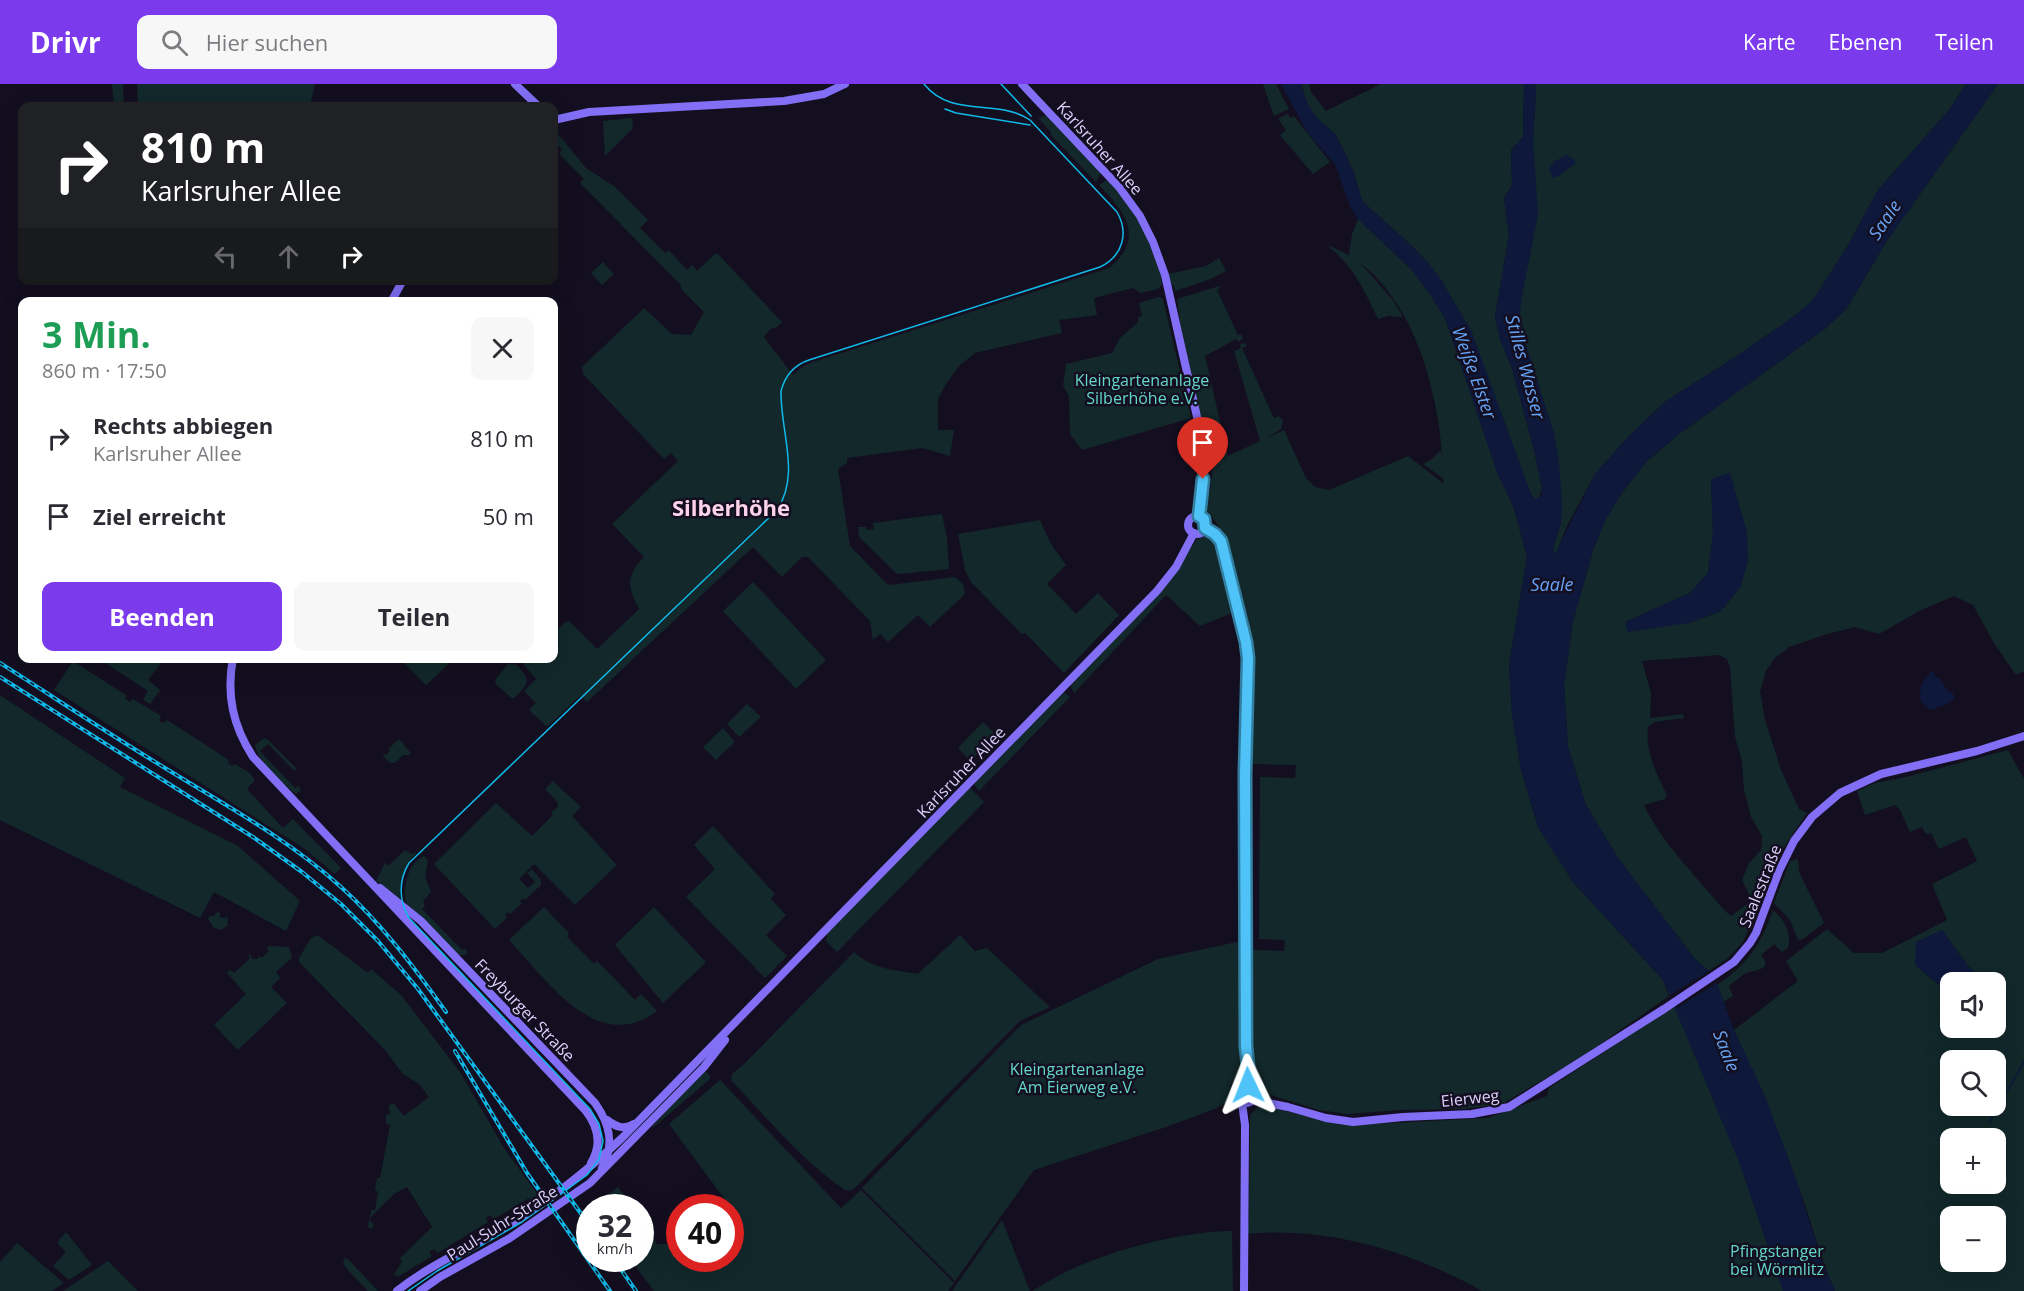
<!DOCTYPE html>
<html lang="de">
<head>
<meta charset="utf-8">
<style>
  body { margin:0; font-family:"Open Sans",sans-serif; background:#f7f7f7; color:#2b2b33; height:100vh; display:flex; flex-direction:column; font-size:22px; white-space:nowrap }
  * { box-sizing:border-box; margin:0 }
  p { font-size:20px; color:#7c7c81 }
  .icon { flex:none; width:33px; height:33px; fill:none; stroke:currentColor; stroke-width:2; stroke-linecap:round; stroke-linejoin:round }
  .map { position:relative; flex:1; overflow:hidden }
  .panel { position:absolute; left:18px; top:213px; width:540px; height:366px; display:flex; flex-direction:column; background:#fff; border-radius:12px; box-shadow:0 6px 24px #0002 }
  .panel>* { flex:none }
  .guide { position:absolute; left:18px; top:18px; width:540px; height:183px; border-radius:12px; box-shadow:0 6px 24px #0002; background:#202124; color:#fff; overflow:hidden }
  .tools { position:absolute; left:1940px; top:888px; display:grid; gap:12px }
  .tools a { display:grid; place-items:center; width:66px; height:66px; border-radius:12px; background:#fff; box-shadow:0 6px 24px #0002; font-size:30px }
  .speed { position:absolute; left:576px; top:1110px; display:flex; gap:12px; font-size:30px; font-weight:700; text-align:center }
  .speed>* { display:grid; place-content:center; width:78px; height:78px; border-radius:50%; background:#fff; box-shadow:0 6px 24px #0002; line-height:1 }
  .speed small { font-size:15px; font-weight:400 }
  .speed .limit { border:9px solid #d22; background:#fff; color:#111 }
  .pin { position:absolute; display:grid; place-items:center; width:51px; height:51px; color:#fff; margin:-62px -26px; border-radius:50% 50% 50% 0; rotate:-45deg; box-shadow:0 0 6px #0007 }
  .pin .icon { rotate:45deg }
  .me { position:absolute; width:66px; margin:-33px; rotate:358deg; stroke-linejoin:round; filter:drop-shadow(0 0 4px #0008) }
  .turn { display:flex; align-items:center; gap:21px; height:126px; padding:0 24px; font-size:27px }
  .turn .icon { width:78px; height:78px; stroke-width:2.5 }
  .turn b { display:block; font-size:42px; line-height:51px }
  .lanes { display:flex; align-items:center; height:57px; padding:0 24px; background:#0003; justify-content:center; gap:30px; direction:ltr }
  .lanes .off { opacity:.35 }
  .round { display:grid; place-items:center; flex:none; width:63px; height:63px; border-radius:12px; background:#f7f7f7 }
  .overview { display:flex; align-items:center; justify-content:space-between; height:102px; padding:0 24px }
  h1 { font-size:36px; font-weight:700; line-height:45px; color:#1e9e55 }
  .primary-button { display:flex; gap:12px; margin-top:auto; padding:12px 24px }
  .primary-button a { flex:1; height:69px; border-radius:12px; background:#7c3aed; color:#fff; font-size:24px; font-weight:700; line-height:69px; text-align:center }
  .primary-button a+a { background:#f7f7f7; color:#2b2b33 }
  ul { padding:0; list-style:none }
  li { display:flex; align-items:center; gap:18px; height:78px; padding:0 24px }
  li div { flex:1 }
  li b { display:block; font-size:22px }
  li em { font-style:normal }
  header { display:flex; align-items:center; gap:36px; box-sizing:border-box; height:84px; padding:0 30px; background:#7c3aed; color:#fff }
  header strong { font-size:28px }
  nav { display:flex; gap:33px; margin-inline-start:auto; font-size:21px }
  .search { width:420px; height:54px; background:#f7f7f7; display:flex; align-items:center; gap:15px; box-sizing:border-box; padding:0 21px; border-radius:12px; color:#7c7c81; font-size:22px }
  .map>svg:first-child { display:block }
  .green { fill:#12282a; fill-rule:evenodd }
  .water { fill:#0d183b }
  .pier { fill:#140f20 }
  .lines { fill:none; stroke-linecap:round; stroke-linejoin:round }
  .stream { stroke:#0d183b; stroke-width:1.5 }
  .secondary { stroke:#826ff5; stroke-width:8 }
  .tram { stroke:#10b9e9; stroke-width:1.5 }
  .rail-casing { stroke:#10b9e9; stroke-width:4 }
  .rail { stroke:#140f20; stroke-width:1.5; stroke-dasharray:4.5; stroke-linecap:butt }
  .route-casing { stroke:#337fa1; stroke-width:15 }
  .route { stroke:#4fc3f7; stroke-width:10 }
  .labels { text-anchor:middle; stroke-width:5; stroke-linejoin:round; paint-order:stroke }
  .street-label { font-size:16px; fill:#dbd1fc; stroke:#140f20 }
  .park-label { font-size:16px; fill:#63d6c7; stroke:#140f20 }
  .water-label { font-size:18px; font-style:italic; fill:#66a2f4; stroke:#140f20 }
  .district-label { font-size:22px; font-weight:bold; fill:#fcd3e8; stroke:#140f20 }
</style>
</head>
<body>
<header>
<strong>Drivr</strong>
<div class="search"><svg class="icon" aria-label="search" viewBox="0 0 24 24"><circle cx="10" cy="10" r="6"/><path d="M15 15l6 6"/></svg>Hier suchen</div>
<nav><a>Karte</a><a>Ebenen</a><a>Teilen</a></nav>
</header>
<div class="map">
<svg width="2024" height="1207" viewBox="0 0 2024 1207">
  <rect width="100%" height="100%" fill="#140f20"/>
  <g class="green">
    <path d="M112,0H123L124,22H114Z"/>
    <path d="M137,0H315L310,22H138Z"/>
    <path d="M1263,0H1276L1289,25L1274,32Z"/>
    <path d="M1301,0H1309L1311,8L1326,27L1381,0H1524L1523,53L1511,66L1512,101L1504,114L1509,151L1495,233L1501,258L1512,284L1534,366L1542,404L1539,414L1535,415L1531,411L1470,246L1441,196L1430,181L1414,164L1362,117L1354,89L1344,67L1335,50L1316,33L1308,21Z"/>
    <path d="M1535,0H1966L1949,26L1878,106L1847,163L1813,216L1796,231L1737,272L1666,317L1629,352L1595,390L1567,442L1555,471L1553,465L1561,438L1554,350L1519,240L1533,54L1536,9Z"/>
    <path d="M1998,0H2024V587L2016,591L1994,559L1973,521L1954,512L1919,527L1879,550L1855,543L1827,550L1789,563L1774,575L1766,587L1760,608L1765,636L1781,686L1799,725L1807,729L1781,768L1743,858L1728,874L1709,887L1695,875L1618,774L1586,721L1568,663L1564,601L1573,537L1594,463L1606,435L1621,410L1647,377L1679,350L1826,244L1847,224L1886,158ZM1711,395L1741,502L1721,527L1689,539L1625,538L1690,509L1708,489L1713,449ZM1719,571L1727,575L1730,583L1735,653L1742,677L1744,706L1751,733L1762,752L1761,766L1749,779L1742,796L1752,816L1731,832L1723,825C1697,793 1661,758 1644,721L1665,715L1667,711C1656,689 1645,668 1648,643L1654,638L1684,634L1683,630L1650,634L1651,609L1642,577Z"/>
    <path d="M1287,30L1291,34L1294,32L1330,78L1313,90L1280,51L1286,46L1278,35Z"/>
    <path d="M1046,31L1101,88L1096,98L1050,50L1051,48L1038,34Z"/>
    <path d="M632,34L633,44L605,72L603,37Z"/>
    <path d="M558,50L586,84L615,103L648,136L640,144L665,169L669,166L687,186L692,181L697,187L715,170H718L782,238L777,243L770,245L764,253L793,291L804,282L813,278L1109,184C1146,154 1125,128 1099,101L1106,97H1111L1136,131L1143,144L1161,190L1162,200L1158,205L1141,209L1133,204L1094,214L1097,231L1059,236L1062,249L975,269L959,282L946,300L938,315V346H954L950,372L922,364L847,374V379L838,385L850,462L886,499L889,501L955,493L963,500L965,510L930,543L918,531L888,558L880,550L873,556L870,537L808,473H802L782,493L753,463L587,618L580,612L547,643L529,626L536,619L524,607L536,595L519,575L554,574V550L565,538L569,537L597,565L639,525C627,503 626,491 644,473L612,440L678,377L671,369L664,375L583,290L582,283L644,224L672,250L691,251L704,228L682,206L680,200L580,99L584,95L559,70L562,66L554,56Z"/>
    <path d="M1358,135L1410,184L1429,209L1445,234L1497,388L1514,424L1527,473L1509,581L1512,630L1521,686L1538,743L1573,798L1663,896L1669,912L1583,972L1502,1020L1464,1025L1401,1026L1347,1030L1319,1026L1264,1009L1254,992L1253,866L1284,867L1285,856L1259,855L1260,693L1295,694L1296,681L1250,680L1251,557L1245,536L1240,533L1233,484L1226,452L1203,421L1206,407L1210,408L1213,380L1227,373L1204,380L1185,276L1177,215L1219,202L1220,204L1217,206L1238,251L1241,250L1243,254L1239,258L1236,255L1205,272L1228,372L1260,357L1234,267L1241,264L1240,260L1244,259L1247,262L1242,264L1274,334L1279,332L1283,337L1281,345L1265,355L1284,346L1306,394L1315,403L1329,406L1408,372L1443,399L1444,395L1423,380L1432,375L1441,366L1443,380C1439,312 1417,222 1360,179L1393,216L1403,233L1388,232L1378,235C1365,208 1353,181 1329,163L1330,162L1349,171L1352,150Z"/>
    <path d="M1219,174L1226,187L1211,195L1175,207L1174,202L1171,200L1168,190L1206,182Z"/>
    <path d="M603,178L614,190L602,201L591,189Z"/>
    <path d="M1159,213L1163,215L1191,334L1082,366L1070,350L1069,312L1063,302L1066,280L1112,269L1120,254L1138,238V233L1142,232L1139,219Z"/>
    <path d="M942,430L947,455L949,485L900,490L896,489L859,453L858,443H866L867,446L874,445L873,439Z"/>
    <path d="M1040,436L1051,460L1066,481L1047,500L1076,530L1098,509L1119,531L1064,589L1025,549L1022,550L971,498L965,486L958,450Z"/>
    <path d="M1201,453H1213C1228,469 1231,506 1237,527L1200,542L1166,511L1074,609L1069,598L1168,498L1197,455Z"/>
    <path d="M753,498L826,576L796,605L723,527Z"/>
    <path d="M98,574L164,575L148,596L160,606L150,620L143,616L148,607Z"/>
    <path d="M407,575V574L454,575L426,601L403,578Z"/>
    <path d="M73,577L126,611L125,615L130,618L133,615L161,632L159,637L163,639L167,636L229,676L228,679L232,682L235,680L250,689L255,696L247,705L283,744L293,735L341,784L335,790L305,765L54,606Z"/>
    <path d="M508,580L517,581C532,598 529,599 514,614H511L496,600L495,596Z"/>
    <path d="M1061,606L1070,613L979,707L971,697Z"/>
    <path d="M0,611L125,694L120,703L238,762L300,817L286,847L214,808L200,834L0,736Z"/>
    <path d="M747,620L761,633L739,653L727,640Z"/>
    <path d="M983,638L996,651L971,677L958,664Z"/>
    <path d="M723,644L735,658L716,676L703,663Z"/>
    <path d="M264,654L268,656L297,685L294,687L268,660L260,667L295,704L298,702L301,707L295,710C280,696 260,682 255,661Z"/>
    <path d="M399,655L410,668V671H403L395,679H390L384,673L383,669L386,671L390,667L388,665Z"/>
    <path d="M2008,666L2024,695V1207H1835C1819,1172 1811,1135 1797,1098C1778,1046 1757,996 1734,946L1798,897L1786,877L1827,845L1854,869H1882L1947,836L1932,800L1977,777L1966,753L1939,765L1931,749L1926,750L1922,743L1910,748L1900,726L1895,721L1865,731L1857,707L1875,699L1906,693ZM1942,846L1968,882L1985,898H1995V944H1950V910L1915,881ZM1950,976H1995V1022H1950ZM1950,1054H1995V1100H1950ZM1950,1132H1995V1178H1950Z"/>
    <path d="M553,697L581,723L572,732L617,781L575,821L534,780L519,795L528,804L535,798L527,789L532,785L541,796V801L525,816L523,814L520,817L522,819L510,830L508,828L505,831L507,834L495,845L434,780L496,719L532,752L553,731L551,728L557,724L558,719L545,705Z"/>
    <path d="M970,704L984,718L837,868L826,857L827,849L966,705Z"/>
    <path d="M713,742L775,810L771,815L786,831L766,851L787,872L765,894L686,813L715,785L694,761Z"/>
    <path d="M405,766L412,770L415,768L416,769C403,784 399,797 400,817L376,797L385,779L388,782Z"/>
    <path d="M424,772L428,776L425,793L431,808L423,817L425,822L422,825L462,866L465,864L467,868L465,871H458C448,861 412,831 407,821C403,811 405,798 409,788C412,781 418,774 424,772Z"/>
    <path d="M1798,775L1799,788L1824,839L1803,855L1798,856L1790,836L1774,819L1790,777Z"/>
    <path d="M544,823L569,849L567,853L594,880L597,877L635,916L641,910L657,927C597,972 547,896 509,856Z"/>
    <path d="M654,823L706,878L663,919L615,861Z"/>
    <path d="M1773,826C1784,835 1792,849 1788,864L1782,868L1774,860L1761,871C1773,885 1757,886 1749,888C1743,889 1735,898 1729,902L1733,912L1723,918L1717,901C1748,880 1761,860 1773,826Z"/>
    <path d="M217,828L220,829V833L224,834L227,832L228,841L221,846L214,844L208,835L210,832H214Z"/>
    <path d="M318,851L368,889L371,885L401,911L460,988L504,1064L539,1112L532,1117L529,1114L494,1135L490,1131L486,1134L488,1138L438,1169L434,1165L429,1168L432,1172L398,1193L396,1191L394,1192V1190L402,1178L400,1174L432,1143L407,1103L394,1110L369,1135L374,1141L371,1145L368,1143L371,1126H375L378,1108L375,1106L377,1094H380L390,1041L386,1040V1031L390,1030L389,1021L394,1020L404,1032L429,1013L419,1000L403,990L385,966L299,878V874L311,854Z"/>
    <path d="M960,851L975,867L987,864L1050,923L1020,937L856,1103L850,1107L845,1106C802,1077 767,1034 731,996L732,990L744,980L854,868C872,885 895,886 918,890Z"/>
    <path d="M1246,856V962L1244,995H1240L1231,1004V1015L1217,1024L1163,1044L1034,1086L955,1197L862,1104L1021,941L1158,875Z"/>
    <path d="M269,862L289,863L292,874L276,888L280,894L271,903L287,919L238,966L214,941L246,910L227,889L230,886L234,889L250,874L248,871H251L252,875H258L259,872L262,874L269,867L267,864Z"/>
    <path d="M1675,922L1825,1207H1482C1411,1167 1326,1142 1245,1150L1249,1136L1250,1031L1260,1020L1336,1040L1352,1041L1488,1034L1547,1012L1549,1004Z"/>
    <path d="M704,986L710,992V995L655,1042L651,1044Z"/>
    <path d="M720,996L841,1124L861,1106L954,1199L948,1207H654L630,1175L640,1174L641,1136L657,1160H668L679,1151L680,1174H730V1124L718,1123L726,1117L669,1040Z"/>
    <path d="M618,1103L632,1123H592Z"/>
    <path d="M1002,1136L1030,1207H952Z"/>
    <path d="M1232,1147L1233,1207H1032C1045,1200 1058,1191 1072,1185C1115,1165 1185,1147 1232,1147Z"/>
    <path d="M66,1148L92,1181L69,1196L53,1182L66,1168L57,1159Z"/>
    <path d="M17,1159L64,1199L52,1207H0V1178Z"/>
    <path d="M345,1174L348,1175L378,1207H368L346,1184L343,1178Z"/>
    <path d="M108,1177L138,1207H63Z"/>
  </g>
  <g class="water">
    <path d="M1281,0H1301L1308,21L1316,33L1335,50L1344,67L1354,89L1362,117L1414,164L1430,181L1441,196L1471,246L1531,410L1535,415L1542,411V404L1534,366L1512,284L1501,258L1495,233L1509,151L1504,114L1512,101L1511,66L1523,53L1524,0H1535L1536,9L1533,54L1538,130L1521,218L1519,239L1554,350L1559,377L1562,421L1561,438L1553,465L1555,470L1595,390L1629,352L1666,317L1737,272L1796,231L1813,216L1847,163L1878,106L1949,26L1966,0H1998L1886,158L1847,224L1826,244L1679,350L1647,377L1621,410L1606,435L1594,463L1573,537L1564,601L1568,663L1586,721L1618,774L1695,875L1709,887L1717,899L1734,946L1765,1012L1798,1101L1822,1178L1835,1207H1783L1739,1078L1663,896L1573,798L1538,743L1521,686L1512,630L1509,581L1527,473L1514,424L1497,388L1445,234L1429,209L1410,184L1358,135L1350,123L1336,82L1307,48Z"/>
    <path d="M1567,71L1575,77V80L1557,93L1553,94L1549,85L1555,77Z"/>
    <path d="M1730,389L1747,448L1748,477L1741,502L1721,527L1689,539L1628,548L1625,538L1690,509L1708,489L1713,449L1711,395Z"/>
    <path d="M1933,587L1936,594L1940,595L1948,607L1953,609L1954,615L1946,621L1930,626L1921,618C1918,606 1922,594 1933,587Z"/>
    <path d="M1942,846L1968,882L1985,898H1950V910L1915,881L1916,858Z"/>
  </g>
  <path class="pier" d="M1709,887L1717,899L1677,924L1669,912Z"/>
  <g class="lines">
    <path class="stream" d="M1989,1039L2024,978"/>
    <g class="secondary">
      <path d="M515,0L538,22"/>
      <path d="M1022,0L1119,103L1140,132L1153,158L1165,191L1200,346L1204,389L1199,432"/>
      <path d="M554,36L589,28L784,17L824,10L845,0"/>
      <path d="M391,218L403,196"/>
      <circle cx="1197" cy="441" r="9"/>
      <path d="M1205,444L1218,451L1224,463L1246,558L1247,574L1245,690L1246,962L1250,1002"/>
      <path d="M233,574C226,611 233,642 253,673L586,1027C599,1044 602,1061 591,1079"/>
      <path d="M380,804L421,837L595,1019C610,1040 615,1061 602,1084"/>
      <circle cx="1246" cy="1010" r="9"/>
      <path d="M1253,1016L1288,1023L1326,1034L1353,1038L1403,1033L1472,1030L1509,1023L1664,925L1734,878L1750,859L1756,849L1779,787L1794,757L1812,733L1840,709L1881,690L1977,667L2024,652"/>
      <path d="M1242,1019L1245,1041L1244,1207"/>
      <path d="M607,1036C616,1043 624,1046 634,1040"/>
      <path d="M397,1207C431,1180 472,1163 509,1141C549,1117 588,1086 622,1054L1157,507L1176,483L1194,449"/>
      <path d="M420,1207L440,1193L510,1154L590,1099L704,983L725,956"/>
    </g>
    <g class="tram">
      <path d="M1001,0L1031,32"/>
      <path d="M945,25L956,29L1030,41"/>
      <path d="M408,1207L437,1187L522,1138L587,1091L599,1075L603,1057L599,1040L590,1025L409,834C399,817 398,797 409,779L777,426C801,390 780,347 781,307C785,292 794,281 809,276L1100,183C1123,172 1129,149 1117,128L1030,36C998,14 952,35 924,0"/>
    </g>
    <defs>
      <g id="rail">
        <path d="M0,579C55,614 109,650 165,684C225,721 288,755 341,803C382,840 414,883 446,928"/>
        <path d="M0,593L253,753L302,788L341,820L378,857L418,905L590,1142"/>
        <path d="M455,967L527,1089L610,1207"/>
        <path d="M613,1174L636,1207"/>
      </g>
    </defs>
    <use href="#rail" class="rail-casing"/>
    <use href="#rail" class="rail"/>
  </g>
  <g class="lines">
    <defs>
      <path id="route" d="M1203,395L1199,432L1204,435L1205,444L1215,450L1221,457L1246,558L1248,574L1245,690L1246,962L1250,1002L1248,1001"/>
    </defs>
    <use href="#route" class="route-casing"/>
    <use href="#route" class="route"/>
  </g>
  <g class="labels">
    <g class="street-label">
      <text transform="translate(1100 64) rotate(48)" y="6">Karlsruher Allee</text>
      <text transform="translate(961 688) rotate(-46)" y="6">Karlsruher Allee</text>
      <text transform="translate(1760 802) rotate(-68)" y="6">Saalestraße</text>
      <text transform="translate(525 926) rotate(46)" y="6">Freyburger Straße</text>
      <text transform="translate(1470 1014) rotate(-6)" y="6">Eierweg</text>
      <text transform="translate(502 1139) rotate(-32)" y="6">Paul-Suhr-Straße</text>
    </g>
    <g class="park-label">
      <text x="1142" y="302">Kleingartenanlage<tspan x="1142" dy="18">Silberhöhe e.V.</tspan></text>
      <text x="1077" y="991">Kleingartenanlage<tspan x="1077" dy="18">Am Eierweg e.V.</tspan></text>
      <text x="1777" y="1173">Pfingstanger<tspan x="1777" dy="18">bei Wörmlitz</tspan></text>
    </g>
    <g class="water-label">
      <text transform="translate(1885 136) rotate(-56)" y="6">Saale</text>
      <text transform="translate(1525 283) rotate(75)" y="6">Stilles Wasser</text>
      <text transform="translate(1474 289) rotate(70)" y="6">Weiße Elster</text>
      <text x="1552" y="507">Saale</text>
      <text transform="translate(1726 967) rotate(69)" y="6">Saale</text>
    </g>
    <g class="district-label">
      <text x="731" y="432">Silberhöhe</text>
    </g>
  </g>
</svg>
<div class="tools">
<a><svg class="icon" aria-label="sound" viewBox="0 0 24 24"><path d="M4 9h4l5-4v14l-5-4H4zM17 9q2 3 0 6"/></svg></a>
<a><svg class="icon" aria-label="search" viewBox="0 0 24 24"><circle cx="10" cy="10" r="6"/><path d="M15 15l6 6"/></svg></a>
<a>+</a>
<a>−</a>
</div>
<div class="speed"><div>32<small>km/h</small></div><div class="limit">40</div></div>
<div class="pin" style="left:1203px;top:395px;background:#d93025"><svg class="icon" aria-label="arrive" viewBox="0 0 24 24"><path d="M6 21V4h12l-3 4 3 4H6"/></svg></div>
<svg class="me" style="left:1248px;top:1001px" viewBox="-20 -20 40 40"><path d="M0-17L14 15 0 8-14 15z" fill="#4fc3f7" stroke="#fff" stroke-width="4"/></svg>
<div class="guide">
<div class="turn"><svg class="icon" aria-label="right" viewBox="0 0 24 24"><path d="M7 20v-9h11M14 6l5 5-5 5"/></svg><div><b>810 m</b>Karlsruher Allee</div></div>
<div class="lanes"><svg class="icon off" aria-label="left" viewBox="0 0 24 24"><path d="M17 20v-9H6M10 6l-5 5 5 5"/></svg><svg class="icon off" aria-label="ahead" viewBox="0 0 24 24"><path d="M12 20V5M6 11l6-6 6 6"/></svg><svg class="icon" aria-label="right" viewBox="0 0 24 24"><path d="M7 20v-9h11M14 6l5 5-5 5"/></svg></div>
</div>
<section class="panel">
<div class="overview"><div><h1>3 Min.</h1><p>860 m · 17:50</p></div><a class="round"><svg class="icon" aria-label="close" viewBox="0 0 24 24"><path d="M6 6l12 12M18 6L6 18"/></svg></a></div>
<ul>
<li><svg class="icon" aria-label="right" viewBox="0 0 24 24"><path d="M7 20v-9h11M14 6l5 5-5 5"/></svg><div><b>Rechts abbiegen</b><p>Karlsruher Allee</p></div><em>810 m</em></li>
<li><svg class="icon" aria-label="arrive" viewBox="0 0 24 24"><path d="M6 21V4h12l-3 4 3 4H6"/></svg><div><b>Ziel erreicht</b></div><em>50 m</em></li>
</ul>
<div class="primary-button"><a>Beenden</a><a>Teilen</a></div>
</section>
</div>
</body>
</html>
